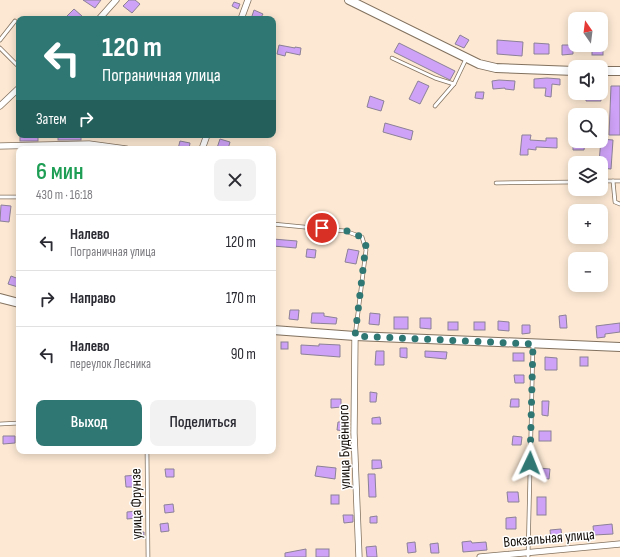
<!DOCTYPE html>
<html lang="ru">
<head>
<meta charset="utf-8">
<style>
  body { margin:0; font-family:"Sofia Sans Condensed",sans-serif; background:#f2f2f3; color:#2b2b33; height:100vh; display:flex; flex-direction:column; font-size:15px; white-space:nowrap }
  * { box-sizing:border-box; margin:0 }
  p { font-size:13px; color:#7c7c81 }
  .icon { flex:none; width:22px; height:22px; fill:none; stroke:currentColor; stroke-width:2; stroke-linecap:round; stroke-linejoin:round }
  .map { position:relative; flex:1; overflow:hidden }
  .drawer { position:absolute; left:16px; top:146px; width:260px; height:308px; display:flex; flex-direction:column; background:#fff; border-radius:8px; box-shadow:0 2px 10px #0003 }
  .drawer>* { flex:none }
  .guide { position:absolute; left:16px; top:16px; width:260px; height:122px; border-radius:8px; box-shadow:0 2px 10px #0003; background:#2f7773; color:#fff; overflow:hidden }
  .needle { width:26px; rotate:346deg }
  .buttons { position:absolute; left:568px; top:12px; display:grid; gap:8px }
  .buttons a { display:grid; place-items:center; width:40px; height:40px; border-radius:8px; background:#fff; box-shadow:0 2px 10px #0003; font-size:20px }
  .pin { position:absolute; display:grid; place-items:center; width:34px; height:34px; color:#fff; margin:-17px; border:2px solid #fff; border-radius:50%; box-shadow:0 1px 4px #0007 }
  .me { position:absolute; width:44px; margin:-22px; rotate:2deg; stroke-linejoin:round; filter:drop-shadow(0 0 3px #0008) }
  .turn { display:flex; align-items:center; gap:14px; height:84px; padding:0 20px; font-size:18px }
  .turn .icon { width:52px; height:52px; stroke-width:2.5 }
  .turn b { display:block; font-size:28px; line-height:34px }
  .then { display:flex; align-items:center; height:38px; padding:0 20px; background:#0003; gap:8px; font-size:15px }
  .round { display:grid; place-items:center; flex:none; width:42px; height:42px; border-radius:8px; background:#f2f2f3 }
  .headline { display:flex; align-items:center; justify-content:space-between; height:68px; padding:0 20px }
  h1 { font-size:24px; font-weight:600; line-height:30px; color:#1e9e55 }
  .cta { display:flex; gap:8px; margin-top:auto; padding:8px 20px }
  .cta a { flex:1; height:46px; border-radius:8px; background:#2f7773; color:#fff; font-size:16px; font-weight:600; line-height:46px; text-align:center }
  .cta a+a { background:#f2f2f3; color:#2b2b33 }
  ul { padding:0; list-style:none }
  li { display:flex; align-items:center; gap:12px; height:56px; padding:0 20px; border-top:1px solid #e1e1e2 }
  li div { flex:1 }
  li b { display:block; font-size:15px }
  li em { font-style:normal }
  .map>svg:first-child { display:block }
  .building { fill:#cea2f7; stroke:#8c8197 }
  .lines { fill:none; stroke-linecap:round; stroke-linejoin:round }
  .lane-casing { stroke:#82715e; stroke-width:4.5 }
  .street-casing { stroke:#82715e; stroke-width:7 }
  .secondary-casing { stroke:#82715e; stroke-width:10 }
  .lane { stroke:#fff; stroke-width:3 }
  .street { stroke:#fff; stroke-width:5.5 }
  .secondary { stroke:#fff; stroke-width:8 }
  .route { stroke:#2f7773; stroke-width:7; stroke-dasharray:0 12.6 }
  .labels { text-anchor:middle; stroke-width:3; stroke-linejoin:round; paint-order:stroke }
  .street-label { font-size:15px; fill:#110b05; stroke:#fff }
</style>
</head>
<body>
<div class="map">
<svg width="620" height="557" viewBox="0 0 620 557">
  <rect width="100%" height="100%" fill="#fce8d3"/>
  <g class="building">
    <path d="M83,0H101L95,8Z"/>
    <path d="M129,0H135L140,4L132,13L123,6Z"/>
    <path d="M234,2L240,4L238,9L232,6Z"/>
    <path d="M74,9L82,16L79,19H64Z"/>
    <path d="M254,10L263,14L260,19H251Z"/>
    <path d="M460,35L469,40L464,48L455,44Z"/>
    <path d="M497,40L523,42L522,56L497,54Z"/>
    <path d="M399,43L455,71L450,80L394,52Z"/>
    <path d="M534,43L549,44V54H534Z"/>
    <path d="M279,45L295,48V47L301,48L300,55L286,52L285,56L277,54Z"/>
    <path d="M562,45H573V54L562,55Z"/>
    <rect x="592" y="46" width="11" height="9"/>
    <path d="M547,78L560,79V85L552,84L551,97L545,96L546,88H534V79Z"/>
    <path d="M499,80L515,81L514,90L505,89V88L493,89L492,81Z"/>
    <path d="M418,81L429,86L420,104L409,99Z"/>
    <path d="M611,86H620V135H609Z"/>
    <path d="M476,92H484L483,99L475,98Z"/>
    <path d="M586,93H600L601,101H586Z"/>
    <path d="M370,96L384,101L381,111L367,107Z"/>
    <path d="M385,123L413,131L411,140L383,132Z"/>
    <rect x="20" y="135" width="18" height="6"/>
    <rect x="58" y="135" width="23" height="5"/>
    <path d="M522,135H531L530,140L546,141V138H557V148L536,147V150L528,149V155H520Z"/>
    <path d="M220,139L230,142L228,149L217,148Z"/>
    <path d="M601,139L613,140L611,169L601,168V163H599Z"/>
    <path d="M180,141L190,143L189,149H178Z"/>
    <path d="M573,141H585L584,150H573Z"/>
    <path d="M1,205L11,206L9,222L0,221Z"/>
    <path d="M273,239L297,241L296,248L273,246Z"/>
    <path d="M307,249L316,250L315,258L306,257Z"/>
    <path d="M348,249L359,251L356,264L345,262Z"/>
    <path d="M11,276L19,279L18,287L8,284Z"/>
    <path d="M290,310H299L298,320L289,319Z"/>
    <path d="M312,313H324V316L337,318L336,324L311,323Z"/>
    <path d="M370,313L380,314L379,325L369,324Z"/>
    <path d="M566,315L567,328H560L559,316Z"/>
    <rect x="394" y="317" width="14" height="12"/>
    <path d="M420,318H431V329L420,328Z"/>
    <path d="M498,321L509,322V331L498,330Z"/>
    <rect x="448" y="322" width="10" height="8"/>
    <rect x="474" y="322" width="11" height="8"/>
    <path d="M620,323V332L605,334V337L597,338L596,326Z"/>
    <path d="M522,325H530V333L522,334Z"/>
    <rect x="281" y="342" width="7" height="7"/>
    <path d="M319,344L340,345V357L301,354V345L319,346Z"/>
    <path d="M400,348H407V358L400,357Z"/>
    <path d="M376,351H384V365H375Z"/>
    <path d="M425,351L447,352L446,359L425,357Z"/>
    <rect x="513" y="353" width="11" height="8"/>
    <path d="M545,357L557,358V370H545Z"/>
    <rect x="580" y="357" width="8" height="9"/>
    <path d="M514,375H524V383H515Z"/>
    <path d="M370,392L377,393L376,402H370Z"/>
    <path d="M331,399H341V407L331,408Z"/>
    <path d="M511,399H519V407H510Z"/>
    <path d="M542,401H549L548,416L542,415Z"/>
    <path d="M380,417L381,424H372V418Z"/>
    <path d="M338,422H345V431L337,430Z"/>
    <rect x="539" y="431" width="12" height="10"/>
    <path d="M3,436H15V443L3,444Z"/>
    <path d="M513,436L522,437L521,445H512Z"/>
    <path d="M372,460H381L382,468L372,469Z"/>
    <path d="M317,466L336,468L335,479L315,476Z"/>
    <path d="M539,468L550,469L549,479L538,478Z"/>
    <path d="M165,469H174V477H166Z"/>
    <path d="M368,474H375L376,497H369Z"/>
    <path d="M138,475V487H126L125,476Z"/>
    <path d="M507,492H518L519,502H508Z"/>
    <rect x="331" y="495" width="8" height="9"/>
    <rect x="537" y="497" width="9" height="18"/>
    <path d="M173,504L174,512L165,513L164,505Z"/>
    <path d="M137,511V518L127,519V512Z"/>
    <path d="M343,515H353V522L344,523Z"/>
    <path d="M377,516V523H370V517Z"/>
    <path d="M516,517V529H506V518Z"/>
    <path d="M168,523L169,531L161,532L160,524Z"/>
    <path d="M612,524L613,534L594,535L593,526Z"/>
    <path d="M561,529L562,538L551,540L550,530Z"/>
    <path d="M144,532V538H137V533Z"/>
    <path d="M471,541L472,543L486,542L487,550L463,552L462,542Z"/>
    <path d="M415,542L416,552L408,553L407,543Z"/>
    <path d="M438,543L439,553H431L430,544Z"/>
    <path d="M376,546L377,557H367L366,547Z"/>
    <path d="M306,549V557H285V553Z"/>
    <rect x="316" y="549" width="13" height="8"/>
  </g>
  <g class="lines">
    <defs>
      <g id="lane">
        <path d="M0,40L15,21"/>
        <path d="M0,48L19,67"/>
        <path d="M392,58L435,78L454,84"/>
        <path d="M435,106L454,84L466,59"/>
        <path d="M601,181H620"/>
        <path d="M613,181L615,202L620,204"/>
        <path d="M496,183L575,182"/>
        <path d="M0,197H19"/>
        <path d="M273,224L345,231L362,237L366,250L355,336"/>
        <path d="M0,424L19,423"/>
        <path d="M147,451L148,557"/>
        <path d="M528,557L533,345"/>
      </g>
      <g id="street">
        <path d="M99,19L116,0"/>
        <path d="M241,19L248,0"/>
        <path d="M0,106L19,88"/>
        <path d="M0,146L89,144L126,149"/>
        <path d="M202,149L207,135"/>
        <path d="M355,336L354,433L359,557"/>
        <path d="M480,557L620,544"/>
      </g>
      <g id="secondary">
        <path d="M349,0L479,64L496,68L575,71"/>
        <path d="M601,71H620"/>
        <path d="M0,298L19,303"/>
        <path d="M273,330L355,336L620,347"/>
      </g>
    </defs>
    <use href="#lane" class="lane-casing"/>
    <use href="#street" class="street-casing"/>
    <use href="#secondary" class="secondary-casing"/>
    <use href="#lane" class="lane"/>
    <use href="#street" class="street"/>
    <use href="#secondary" class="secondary"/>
  </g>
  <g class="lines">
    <path class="route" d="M322,228C338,230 358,229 366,244L355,336L533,344L530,463"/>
  </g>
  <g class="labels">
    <g class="street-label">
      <text transform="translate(344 447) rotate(-91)" y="5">улица Будённого</text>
      <text transform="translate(136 504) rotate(-91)" y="5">улица Фрунзе</text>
      <text transform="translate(549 538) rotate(-5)" y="5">Вокзальная улица</text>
    </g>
  </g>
</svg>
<div class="buttons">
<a><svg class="needle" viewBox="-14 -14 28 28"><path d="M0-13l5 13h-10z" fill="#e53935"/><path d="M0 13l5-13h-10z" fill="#7c7c81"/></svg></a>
<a><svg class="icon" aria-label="sound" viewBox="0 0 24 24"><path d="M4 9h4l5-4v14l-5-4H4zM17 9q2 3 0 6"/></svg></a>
<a><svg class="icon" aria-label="search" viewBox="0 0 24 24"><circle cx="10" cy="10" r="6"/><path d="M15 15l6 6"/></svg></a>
<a><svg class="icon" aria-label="layers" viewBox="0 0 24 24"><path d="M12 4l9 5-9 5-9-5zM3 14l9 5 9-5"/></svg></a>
<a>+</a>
<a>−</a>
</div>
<div class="pin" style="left:322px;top:228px;background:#d93025"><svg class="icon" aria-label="arrive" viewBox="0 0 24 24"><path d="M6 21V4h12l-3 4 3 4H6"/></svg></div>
<svg class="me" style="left:530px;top:463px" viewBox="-20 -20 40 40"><path d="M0-17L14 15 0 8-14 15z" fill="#2f7773" stroke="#fff" stroke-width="4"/></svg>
<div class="guide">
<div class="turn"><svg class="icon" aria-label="left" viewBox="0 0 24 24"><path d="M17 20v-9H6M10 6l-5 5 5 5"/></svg><div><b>120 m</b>Пограничная улица</div></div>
<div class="then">Затем<svg class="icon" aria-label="right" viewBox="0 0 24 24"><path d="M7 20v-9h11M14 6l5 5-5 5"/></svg></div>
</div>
<section class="drawer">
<div class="headline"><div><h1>6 мин</h1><p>430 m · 16:18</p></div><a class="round"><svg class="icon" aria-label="close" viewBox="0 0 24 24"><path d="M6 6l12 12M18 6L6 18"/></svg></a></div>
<ul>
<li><svg class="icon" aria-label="left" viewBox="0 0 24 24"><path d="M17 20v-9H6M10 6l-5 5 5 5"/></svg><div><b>Налево</b><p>Пограничная улица</p></div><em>120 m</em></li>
<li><svg class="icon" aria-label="right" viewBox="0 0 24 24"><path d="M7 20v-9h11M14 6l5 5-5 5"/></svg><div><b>Направо</b></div><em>170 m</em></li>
<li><svg class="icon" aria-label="left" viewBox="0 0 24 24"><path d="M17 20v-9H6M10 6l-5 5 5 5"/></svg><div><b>Налево</b><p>переулок Лесника</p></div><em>90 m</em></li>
</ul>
<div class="cta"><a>Выход</a><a>Поделиться</a></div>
</section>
</div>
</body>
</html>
